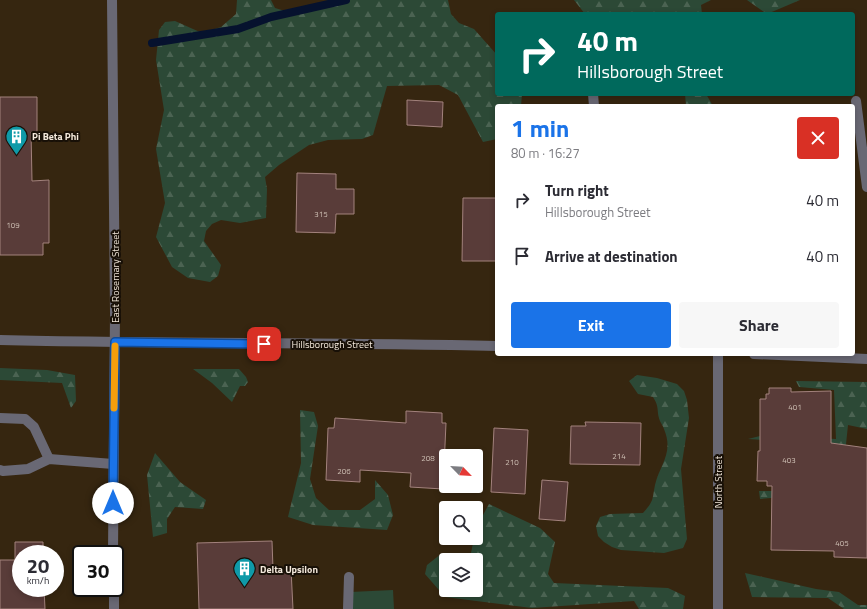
<!DOCTYPE html>
<html lang="en">
<head>
<meta charset="utf-8">
<style>
  body { margin:0; font-family:"Titillium Web",sans-serif; background:#f7f7f7; color:#2b2b33; height:100vh; display:flex; flex-direction:column; font-size:15px; white-space:nowrap }
  * { box-sizing:border-box; margin:0 }
  p { font-size:13px; color:#7c7c81 }
  .icon { flex:none; width:22px; height:22px; fill:none; stroke:currentColor; stroke-width:2; stroke-linecap:round; stroke-linejoin:round }
  .map { position:relative; flex:1; overflow:hidden }
  .side { position:absolute; left:495px; top:104px; width:360px; height:252px; display:flex; flex-direction:column; background:#fff; border-radius:4px; box-shadow:0 2px 6px #0003 }
  .side>* { flex:none }
  .hud { position:absolute; left:495px; top:12px; width:360px; height:84px; border-radius:4px; box-shadow:0 2px 6px #0003; background:#00695c; color:#fff; overflow:hidden }
  .needle { width:26px; rotate:115deg }
  .controls { position:absolute; left:439px; top:449px; display:grid; gap:8px }
  .controls a { display:grid; place-items:center; width:44px; height:44px; border-radius:4px; background:#fff; box-shadow:0 2px 6px #0003; font-size:20px }
  .speed { position:absolute; left:12px; top:545px; display:flex; gap:8px; font-size:20px; font-weight:700; text-align:center }
  .speed>* { display:grid; place-content:center; width:52px; height:52px; border-radius:50%; background:#fff; box-shadow:0 2px 6px #0003; line-height:1 }
  .speed small { font-size:10px; font-weight:400 }
  .speed .limit { border:2px solid #111; border-radius:6px; background:#fff; color:#111 }
  .pin { position:absolute; display:grid; place-items:center; width:34px; height:34px; color:#fff; margin:-17px; border-radius:8px; box-shadow:0 2px 6px #0006 }
  .me { position:absolute; width:44px; margin:-22px; rotate:0deg; stroke-linejoin:round; filter:drop-shadow(0 0 3px #0008) }
  .turn { display:flex; align-items:center; gap:14px; height:84px; padding:0 16px; font-size:18px }
  .turn .icon { width:52px; height:52px; stroke-width:2.5 }
  .turn b { display:block; font-size:28px; line-height:34px }
  .round { display:grid; place-items:center; flex:none; width:42px; height:42px; border-radius:4px; background:#f7f7f7 }
  .overview { display:flex; align-items:center; justify-content:space-between; height:68px; padding:0 16px }
  h1 { font-size:24px; font-weight:700; line-height:30px; color:#1a73e8 }
  .cta { display:flex; gap:8px; margin-top:auto; padding:8px 16px }
  .cta a { flex:1; height:46px; border-radius:4px; background:#1a73e8; color:#fff; font-size:16px; font-weight:700; line-height:46px; text-align:center }
  .cta a+a { background:#f7f7f7; color:#2b2b33 }
  ul { padding:0; list-style:none }
  li { display:flex; align-items:center; gap:12px; height:56px; padding:0 16px }
  li div { flex:1 }
  li b { display:block; font-size:15px }
  li em { font-style:normal }
  .map>svg:first-child { display:block }
  .green { fill:#2c4936 }
  .forest { fill:url(#forest-firs); fill-rule:evenodd }
  .lines { fill:none; stroke-linecap:round; stroke-linejoin:round }
  .stream { stroke:#06122e; stroke-width:8 }
  .building { fill:#593c39; stroke:#a3827d }
  .minor { stroke:#696874; stroke-width:10 }
  .route-casing { stroke:#114b97; stroke-width:10 }
  .route { stroke:#1a73e8; stroke-width:7 }
  .slow { stroke:#f59e0b; stroke-width:7 }
  .labels { text-anchor:middle; stroke-width:4; stroke-linejoin:round; paint-order:stroke }
  .number-label { font-size:8px; fill:#cdbeb3 }
  .poi-label { font-size:10px; font-weight:bold; fill:#f4e9dc; stroke:#181007; text-anchor:start }
  .street-label { font-size:10px; fill:#f4e9dc; stroke:#181007 }
</style>
</head>
<body>
<div class="map">
<svg width="867" height="609" viewBox="0 0 867 609">
  <defs>
    <pattern id="forest-firs" width="22" height="20" patternUnits="userSpaceOnUse"><rect width="22" height="20" fill="#2c4936"/><path d="M5 1l3.5 6h-7zM16 11l3.5 6h-7z" fill="#4b6352"/></pattern>
  </defs>
  <rect width="100%" height="100%" fill="#362610"/>
  <path class="green" d="M393,590L394,609H351L350,592Z"/>
  <g class="forest">
    <path d="M237,0H271L275,8L285,11L325,2L328,0H448L451,14L459,23L474,29L497,55V94H522L521,106H497V139L483,142L458,95L439,85L387,86L373,135L362,139L328,140L309,145L279,165L265,177L267,189L266,218L240,223L221,220L212,224L206,231L204,241L221,265L218,276L210,282L188,278L172,267L156,237L165,203L156,149L164,110L156,60L159,30L165,22L175,21L202,33L221,27L236,14Z"/>
    <path d="M574,0H711L701,5L702,14H585Z"/>
    <path d="M747,0H800L767,14Z"/>
    <path d="M685,94H706L713,106H686Z"/>
    <path d="M0,368L47,370L75,375L76,401L71,408L62,383L0,380Z"/>
    <path d="M193,369H239L246,377L248,382L245,386H240L232,402L212,383Z"/>
    <path d="M637,375L657,378L677,384L684,391L687,400L689,418L681,469L687,539L683,548L664,553L621,550L612,547L604,542L598,536L596,526L600,517L610,514L643,513C654,501 652,500 655,485C660,464 674,453 664,429C663,426 661,423 660,421C656,410 660,408 653,397L638,394L629,381Z"/>
    <path d="M796,381L867,382V429L848,425L841,492L760,499L759,491H829L824,444L748,439L760,436L836,439L834,390L799,387Z"/>
    <path d="M300,410L314,412L318,426L310,479L316,498L329,510H360L375,499V480L388,495L393,515L387,530L313,525L288,517L301,463Z"/>
    <path d="M155,453L180,482L206,500L203,509L175,507L167,519V533L153,537L147,475Z"/>
    <path d="M489,504L540,528L555,542L548,574L554,583L668,588L685,596L683,609H639L634,601L532,608L445,597L425,574L427,565L441,554L470,558L474,538H476V528ZM446,560H476V590H446Z"/>
    <path d="M745,573L816,589L839,592L858,605H867V609H844L828,598L752,597Z"/>
  </g>
  <g class="lines">
    <path class="stream" d="M152,43L238,29L271,17L346,0"/>
  </g>
  <g class="building">
    <path d="M0,97H37V132H31L32,181L49,180V243H43V255H0Z"/>
    <path d="M407,100L443,102L442,127L407,125Z"/>
    <path d="M297,173L336,174V189H354V214H336L335,233L296,232Z"/>
    <path d="M463,198H497V261H462Z"/>
    <path d="M769,388H791V392L831,391V443L867,448V558L834,557V551L771,550L772,486H767V481H757L758,451H760V399H766V394H769Z"/>
    <path d="M406,411L442,413V423H446L443,489L410,487L411,473L360,470V482L326,480L328,428H334L335,418L406,423Z"/>
    <path d="M585,422L641,423L640,465L570,464L571,426H586Z"/>
    <path d="M494,428L528,430L525,494L491,492Z"/>
    <path d="M542,480L568,482L565,521L539,519Z"/>
    <path d="M272,541L273,569H291L293,609H199L197,543Z"/>
    <path d="M15,542H43V554H21V588H44L45,609H0V560H15Z"/>
  </g>
  <g class="lines">
    <g class="minor">
      <path d="M112,0L115,313L113,554"/>
      <path d="M593,94L594,106"/>
      <path d="M856,101L867,187"/>
      <path d="M0,340C166,344 331,342 497,346"/>
      <path d="M718,354V609"/>
      <path d="M754,354L867,359"/>
      <path d="M0,418L25,419L34,427L49,459"/>
      <path d="M0,470L3,471L28,469L49,459L113,464"/>
      <path d="M114,588V609"/>
      <path d="M348,609L349,577"/>
    </g>
  </g>
  <g class="lines">
    <defs>
      <path id="route" d="M113,503L115,342L264,344"/>
    </defs>
    <use href="#route" class="route-casing"/>
    <use href="#route" class="route"/>
    <path class="slow" d="M114,408L115,346"/>
  </g>
  <defs>
    <symbol id="building-pin" viewBox="-11 -11 22 30"><path d="M0 17L-7.5 6A9.5 9.5 0 1 1 7.5 6Z" fill="#0f9aa8" stroke="#181007"/><path d="M-4-6H4V6H1V3H-1V6H-4ZM-2.5-4.3h1.7v1.8h-1.7ZM.8-4.3h1.7v1.8H.8ZM-2.5-1h1.7V.8h-1.7ZM.8-1h1.7V.8H.8Z" fill="#fff"/></symbol>
  </defs>
  <g fill-rule="evenodd">
    <use href="#building-pin" x="4" y="124" width="25" height="34"/>
    <use href="#building-pin" x="232" y="556" width="25" height="34"/>
  </g>
  <g class="labels">
    <g class="number-label">
      <text x="321" y="217">315</text>
      <text x="13" y="228">109</text>
      <text x="795" y="410">401</text>
      <text x="619" y="459">214</text>
      <text x="428" y="461">208</text>
      <text x="789" y="463">403</text>
      <text x="512" y="465">210</text>
      <text x="344" y="474">206</text>
      <text x="842" y="546">405</text>
    </g>
    <g class="poi-label">
      <text x="32" y="140">Pi Beta Phi</text>
      <text x="260" y="573">Delta Upsilon</text>
    </g>
    <g class="street-label">
      <text transform="translate(115 277) rotate(-90)" y="4">East Rosemary Street</text>
      <text x="332" y="348">Hillsborough Street</text>
      <text transform="translate(718 482) rotate(-90)" y="4">North Street</text>
    </g>
  </g>
</svg>
<div class="controls">
<a><svg class="needle" viewBox="-14 -14 28 28"><path d="M0-13l5 13h-10z" fill="#e53935"/><path d="M0 13l5-13h-10z" fill="#7c7c81"/></svg></a>
<a><svg class="icon" aria-label="search" viewBox="0 0 24 24"><circle cx="10" cy="10" r="6"/><path d="M15 15l6 6"/></svg></a>
<a><svg class="icon" aria-label="layers" viewBox="0 0 24 24"><path d="M12 4l9 5-9 5-9-5zM3 14l9 5 9-5"/></svg></a>
</div>
<div class="speed"><div>20<small>km/h</small></div><div class="limit">30</div></div>
<div class="pin" style="left:264px;top:344px;background:#d93025"><svg class="icon" aria-label="arrive" viewBox="0 0 24 24"><path d="M6 21V4h12l-3 4 3 4H6"/></svg></div>
<svg class="me" style="left:113px;top:503px" viewBox="-20 -20 40 40"><circle r="19" fill="#fff"/><path d="M0-13L10 11 0 6-10 11z" fill="#1a73e8"/></svg>
<div class="hud">
<div class="turn"><svg class="icon" aria-label="right" viewBox="0 0 24 24"><path d="M7 20v-9h11M14 6l5 5-5 5"/></svg><div><b>40 m</b>Hillsborough Street</div></div>
</div>
<section class="side">
<div class="overview"><div><h1>1 min</h1><p>80 m · 16:27</p></div><a class="round" style="background:#d93025;color:#fff"><svg class="icon" aria-label="close" viewBox="0 0 24 24"><path d="M6 6l12 12M18 6L6 18"/></svg></a></div>
<ul>
<li><svg class="icon" aria-label="right" viewBox="0 0 24 24"><path d="M7 20v-9h11M14 6l5 5-5 5"/></svg><div><b>Turn right</b><p>Hillsborough Street</p></div><em>40 m</em></li>
<li><svg class="icon" aria-label="arrive" viewBox="0 0 24 24"><path d="M6 21V4h12l-3 4 3 4H6"/></svg><div><b>Arrive at destination</b></div><em>40 m</em></li>
</ul>
<div class="cta"><a>Exit</a><a>Share</a></div>
</section>
</div>
</body>
</html>
